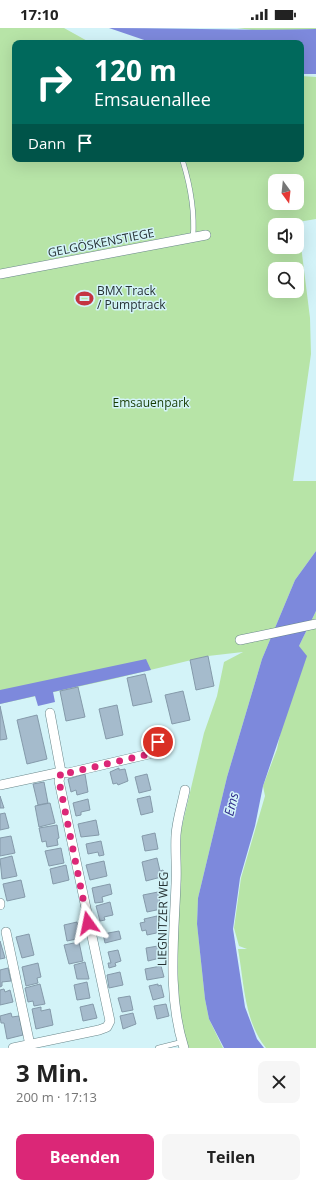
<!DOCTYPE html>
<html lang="de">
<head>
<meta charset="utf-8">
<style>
  body { margin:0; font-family:"Open Sans",sans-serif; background:#f6f6f6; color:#222; height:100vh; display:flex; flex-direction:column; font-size:15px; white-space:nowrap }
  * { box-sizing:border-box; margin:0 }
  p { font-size:13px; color:#767676 }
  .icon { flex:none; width:22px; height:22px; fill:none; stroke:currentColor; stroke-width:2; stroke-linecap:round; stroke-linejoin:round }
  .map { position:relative; height:1020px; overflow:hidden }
  .sheet { display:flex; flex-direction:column; background:#fff; flex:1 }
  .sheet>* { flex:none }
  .top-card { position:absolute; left:12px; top:12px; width:292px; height:122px; border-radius:8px; box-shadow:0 4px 16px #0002; background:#00695c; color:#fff; overflow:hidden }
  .needle { width:26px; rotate:165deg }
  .tools { position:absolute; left:268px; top:146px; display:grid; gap:8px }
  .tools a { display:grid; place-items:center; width:36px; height:36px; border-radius:8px; background:#fff; box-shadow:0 4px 16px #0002; font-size:20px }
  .pin { position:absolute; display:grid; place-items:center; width:34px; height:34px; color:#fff; margin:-17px; border:2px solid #fff; border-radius:50%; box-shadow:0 1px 4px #0007 }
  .me { position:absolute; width:44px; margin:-22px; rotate:348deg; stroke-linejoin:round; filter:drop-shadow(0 0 3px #0008) }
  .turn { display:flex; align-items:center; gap:14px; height:84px; padding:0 16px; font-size:18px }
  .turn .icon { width:52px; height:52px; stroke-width:2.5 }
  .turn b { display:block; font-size:28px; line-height:34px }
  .then { display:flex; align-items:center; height:38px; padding:0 16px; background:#0003; gap:8px; font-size:15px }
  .round { display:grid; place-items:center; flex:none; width:42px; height:42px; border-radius:8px; background:#f6f6f6 }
  .overview { display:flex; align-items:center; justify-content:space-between; height:68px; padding:0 16px }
  h1 { font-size:24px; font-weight:700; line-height:30px }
  .cta { display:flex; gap:8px; margin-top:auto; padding:8px 16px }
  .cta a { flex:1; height:46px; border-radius:8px; background:#db2777; color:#fff; font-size:16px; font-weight:700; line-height:46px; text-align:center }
  .cta a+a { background:#f6f6f6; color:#222 }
  .status { display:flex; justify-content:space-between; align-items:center; height:28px; padding:0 20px; background:#fff; direction:ltr }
  .status svg { height:11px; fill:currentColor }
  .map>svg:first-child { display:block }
  .green { fill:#b7e4a7; fill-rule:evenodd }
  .water { fill:#7d89dc }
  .building { fill:#a5bbcc; stroke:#859aaa }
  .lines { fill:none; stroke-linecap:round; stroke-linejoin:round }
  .service-casing { stroke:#6a878b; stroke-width:5.5 }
  .minor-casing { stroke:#6a878b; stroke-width:10 }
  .service { stroke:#fff; stroke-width:4.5 }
  .minor { stroke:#fff; stroke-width:9 }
  .route { stroke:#db2777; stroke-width:7; stroke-dasharray:0 12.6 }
  .labels { text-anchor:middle; stroke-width:3; stroke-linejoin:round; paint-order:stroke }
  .street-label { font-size:12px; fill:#263234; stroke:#d3f3f8 }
  .poi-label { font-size:12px; fill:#263234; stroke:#d3f3f8; text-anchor:start }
  .park-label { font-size:12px; fill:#173c03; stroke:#d3f3f8 }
  .water-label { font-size:13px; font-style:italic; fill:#2a2788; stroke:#d3f3f8 }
</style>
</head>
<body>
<div class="status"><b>17:10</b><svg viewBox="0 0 49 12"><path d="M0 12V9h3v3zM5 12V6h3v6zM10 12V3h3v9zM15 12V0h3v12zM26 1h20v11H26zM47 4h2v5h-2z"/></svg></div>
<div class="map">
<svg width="316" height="1020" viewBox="0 0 316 1020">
  <rect width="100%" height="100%" fill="#d3f3f8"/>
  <g class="green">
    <path d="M0,0H64L91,15H15V131H301V48L316,49V191L298,194L310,290L311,326L293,453H316V523L295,552L262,631L227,749L198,870L197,896L205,971L209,991L223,1020H187L181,1003L175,920L179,811L204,705L217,668L224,634L243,624L208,628L113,651L0,676ZM275,153H297V175H275ZM275,197H297V219H275ZM275,241H297V263H275Z"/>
    <path d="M237,0H316V1L260,3Z"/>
    <path d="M316,583V1020H266C244,993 244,954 238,921H247L239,918L234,900L241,850L265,768L263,758L277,721L299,618Z"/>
  </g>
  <g class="water">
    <path d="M109,0C178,0 247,3 316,1V46H301V15H153Z"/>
    <path d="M316,523V583L299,618L307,628L263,758L255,798L240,850L233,901L245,979L257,1011L264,1020H224L209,991L205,971L197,896L198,870L227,749L262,631L295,552Z"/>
    <path d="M146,631L151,642L53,664L55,674L38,678L35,668L0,676V662Z"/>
  </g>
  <g class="building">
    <path d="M208,628L214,658L196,662L190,632Z"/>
    <path d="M145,646L152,674L133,678L127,650Z"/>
    <path d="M78,659L85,689L66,693L60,663Z"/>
    <path d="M183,663L190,692L172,696L165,667Z"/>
    <path d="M117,677L123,707L106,711L99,681Z"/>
    <path d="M0,678L7,711L0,712Z"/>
    <path d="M37,687L47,731L27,736L17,692Z"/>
    <path d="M119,740V742L125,741L128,753L118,757L117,755L113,756L110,744Z"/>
    <path d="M85,746L88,764L77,767L76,762L71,764L68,751Z"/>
    <path d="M147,746L151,762L139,765L135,749Z"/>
    <path d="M44,754L48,775L38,777L33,756Z"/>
    <path d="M0,768L4,780H0Z"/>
    <path d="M150,768L153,784L141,787L137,771Z"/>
    <path d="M88,771L90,782L81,784V787L76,788L73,775Z"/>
    <path d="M50,775L55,795L39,799L35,778Z"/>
    <path d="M5,785L9,800L0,802V786Z"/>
    <path d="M96,792L99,807L81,809L78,796Z"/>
    <path d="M57,797L59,810L57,811L58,817L47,819L46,813L42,814L39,800Z"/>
    <path d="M155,805L158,821L145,823L142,808Z"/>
    <path d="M11,808L15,825L0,828V810Z"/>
    <path d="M101,813L104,827L99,828L98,824L88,826L86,816Z"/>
    <path d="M61,820L64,835L49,838L45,823Z"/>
    <path d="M12,828L17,848L2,851L0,831Z"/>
    <path d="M157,830L160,843L163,842L165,848L146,853L142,834Z"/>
    <path d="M104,833L107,848L90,852L86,837Z"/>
    <path d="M66,837L69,852L53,856L50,841Z"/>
    <path d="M21,852L25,869L7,873L3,856Z"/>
    <path d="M110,856L112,866L102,869L103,874L95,875L92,860Z"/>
    <path d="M158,864L161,881L147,884L143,867Z"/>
    <path d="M110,874L113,887L104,889L105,892L100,893L96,878Z"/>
    <path d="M157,888L161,904L147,907L146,902L142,903L140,895L145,894L144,891Z"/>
    <path d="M77,894L81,910L67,913L64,897Z"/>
    <path d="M119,903L121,911L105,915L103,906Z"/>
    <path d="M29,906L34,927L22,930L16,909Z"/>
    <path d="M0,913L5,930L0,931Z"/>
    <path d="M79,914L83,933L69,936L64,917Z"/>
    <path d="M158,918L160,930L148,933L146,920Z"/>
    <path d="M118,922L121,933L115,935L116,938L109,940L108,935H111L108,924Z"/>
    <path d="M85,934L89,951H77L74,937Z"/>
    <path d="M38,935L41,949L37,950L38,955L26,958L22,939Z"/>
    <path d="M161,938L164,949L147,952L145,941Z"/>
    <path d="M8,940L11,953L2,954V958L0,959V942Z"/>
    <path d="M120,944L123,957L109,960L107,947Z"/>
    <path d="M87,954L90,970L77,972L74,957Z"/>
    <path d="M40,956L45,976L34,978L33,973L28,974L25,960Z"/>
    <path d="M158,956V958L161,957L164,969L153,972L149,958Z"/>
    <path d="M4,961L5,964L10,962L13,974L0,977V962Z"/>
    <path d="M130,968L133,982L122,984L118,970Z"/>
    <path d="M93,976L97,990L83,993L80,979Z"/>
    <path d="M166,976L169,988L157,991L154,978Z"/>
    <path d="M41,979V983L50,981L53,997L36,1001L32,981Z"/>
    <path d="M11,985L12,989L19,988L23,1007L7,1011L4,995H1L0,988Z"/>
    <path d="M133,985L136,996L123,1001L120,988Z"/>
  </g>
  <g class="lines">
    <defs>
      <g id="service">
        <path d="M184,131L183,134C191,160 195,183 193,210"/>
        <path d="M158,1020L182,1014"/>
      </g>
      <g id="minor">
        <path d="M0,246L206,207"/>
        <path d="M240,612L316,596"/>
        <path d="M0,757L61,744L68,745L149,726L157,714"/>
        <path d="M0,875V877"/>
        <path d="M6,904L30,1017"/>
        <path d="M13,1020L99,1002L107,999L110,993L59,753L61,744L50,685"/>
        <path d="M184,1020C167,967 174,910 176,856C177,840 175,823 176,807C177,792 182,777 185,762"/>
      </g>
    </defs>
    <use href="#service" class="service-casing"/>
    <use href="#minor" class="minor-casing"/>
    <use href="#service" class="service"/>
    <use href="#minor" class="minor"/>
  </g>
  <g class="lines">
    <path class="route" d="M88,895L59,753L61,744L68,745L149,726L158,714"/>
  </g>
  <defs>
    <symbol id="stadium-bare" viewBox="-9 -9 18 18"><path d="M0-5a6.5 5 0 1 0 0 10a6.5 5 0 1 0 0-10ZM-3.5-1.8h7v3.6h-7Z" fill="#c43442" stroke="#d3f3f8" stroke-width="2.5" paint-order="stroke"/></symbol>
  </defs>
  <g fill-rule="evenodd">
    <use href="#stadium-bare" x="72" y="258" width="25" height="25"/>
  </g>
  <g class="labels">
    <g class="street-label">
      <text transform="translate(101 215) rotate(-11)" y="4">GELGÖSKENSTIEGE</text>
      <text transform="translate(163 891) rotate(-89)" y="4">LIEGNITZER WEG</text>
    </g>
    <g class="poi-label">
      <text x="97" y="267">BMX Track<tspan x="97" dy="14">/ Pumptrack</tspan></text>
    </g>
    <g class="park-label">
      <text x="151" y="379">Emsauenpark</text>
    </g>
    <g class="water-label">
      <text transform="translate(231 776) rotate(-76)" y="5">Ems</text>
    </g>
  </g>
</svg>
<div class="tools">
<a><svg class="needle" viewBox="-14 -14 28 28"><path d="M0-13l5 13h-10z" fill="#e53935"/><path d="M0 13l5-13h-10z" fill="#767676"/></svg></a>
<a><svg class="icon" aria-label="sound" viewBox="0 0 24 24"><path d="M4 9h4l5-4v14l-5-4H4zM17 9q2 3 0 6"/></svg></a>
<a><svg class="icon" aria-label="search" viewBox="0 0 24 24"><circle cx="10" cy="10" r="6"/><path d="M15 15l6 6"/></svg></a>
</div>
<div class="pin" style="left:158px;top:714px;background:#d93025"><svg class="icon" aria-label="arrive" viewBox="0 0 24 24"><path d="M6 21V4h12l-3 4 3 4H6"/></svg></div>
<svg class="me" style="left:88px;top:895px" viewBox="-20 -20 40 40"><path d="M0-17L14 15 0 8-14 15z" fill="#db2777" stroke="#fff" stroke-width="4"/></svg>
<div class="top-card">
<div class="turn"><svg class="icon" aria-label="right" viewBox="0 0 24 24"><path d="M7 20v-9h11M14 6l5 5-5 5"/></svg><div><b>120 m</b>Emsauenallee</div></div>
<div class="then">Dann<svg class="icon" aria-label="arrive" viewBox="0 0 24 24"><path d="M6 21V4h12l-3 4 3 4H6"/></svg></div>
</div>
</div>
<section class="sheet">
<div class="overview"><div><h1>3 Min.</h1><p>200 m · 17:13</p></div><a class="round"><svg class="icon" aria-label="close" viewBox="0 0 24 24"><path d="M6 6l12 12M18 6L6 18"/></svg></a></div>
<div class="cta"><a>Beenden</a><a>Teilen</a></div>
</section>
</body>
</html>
